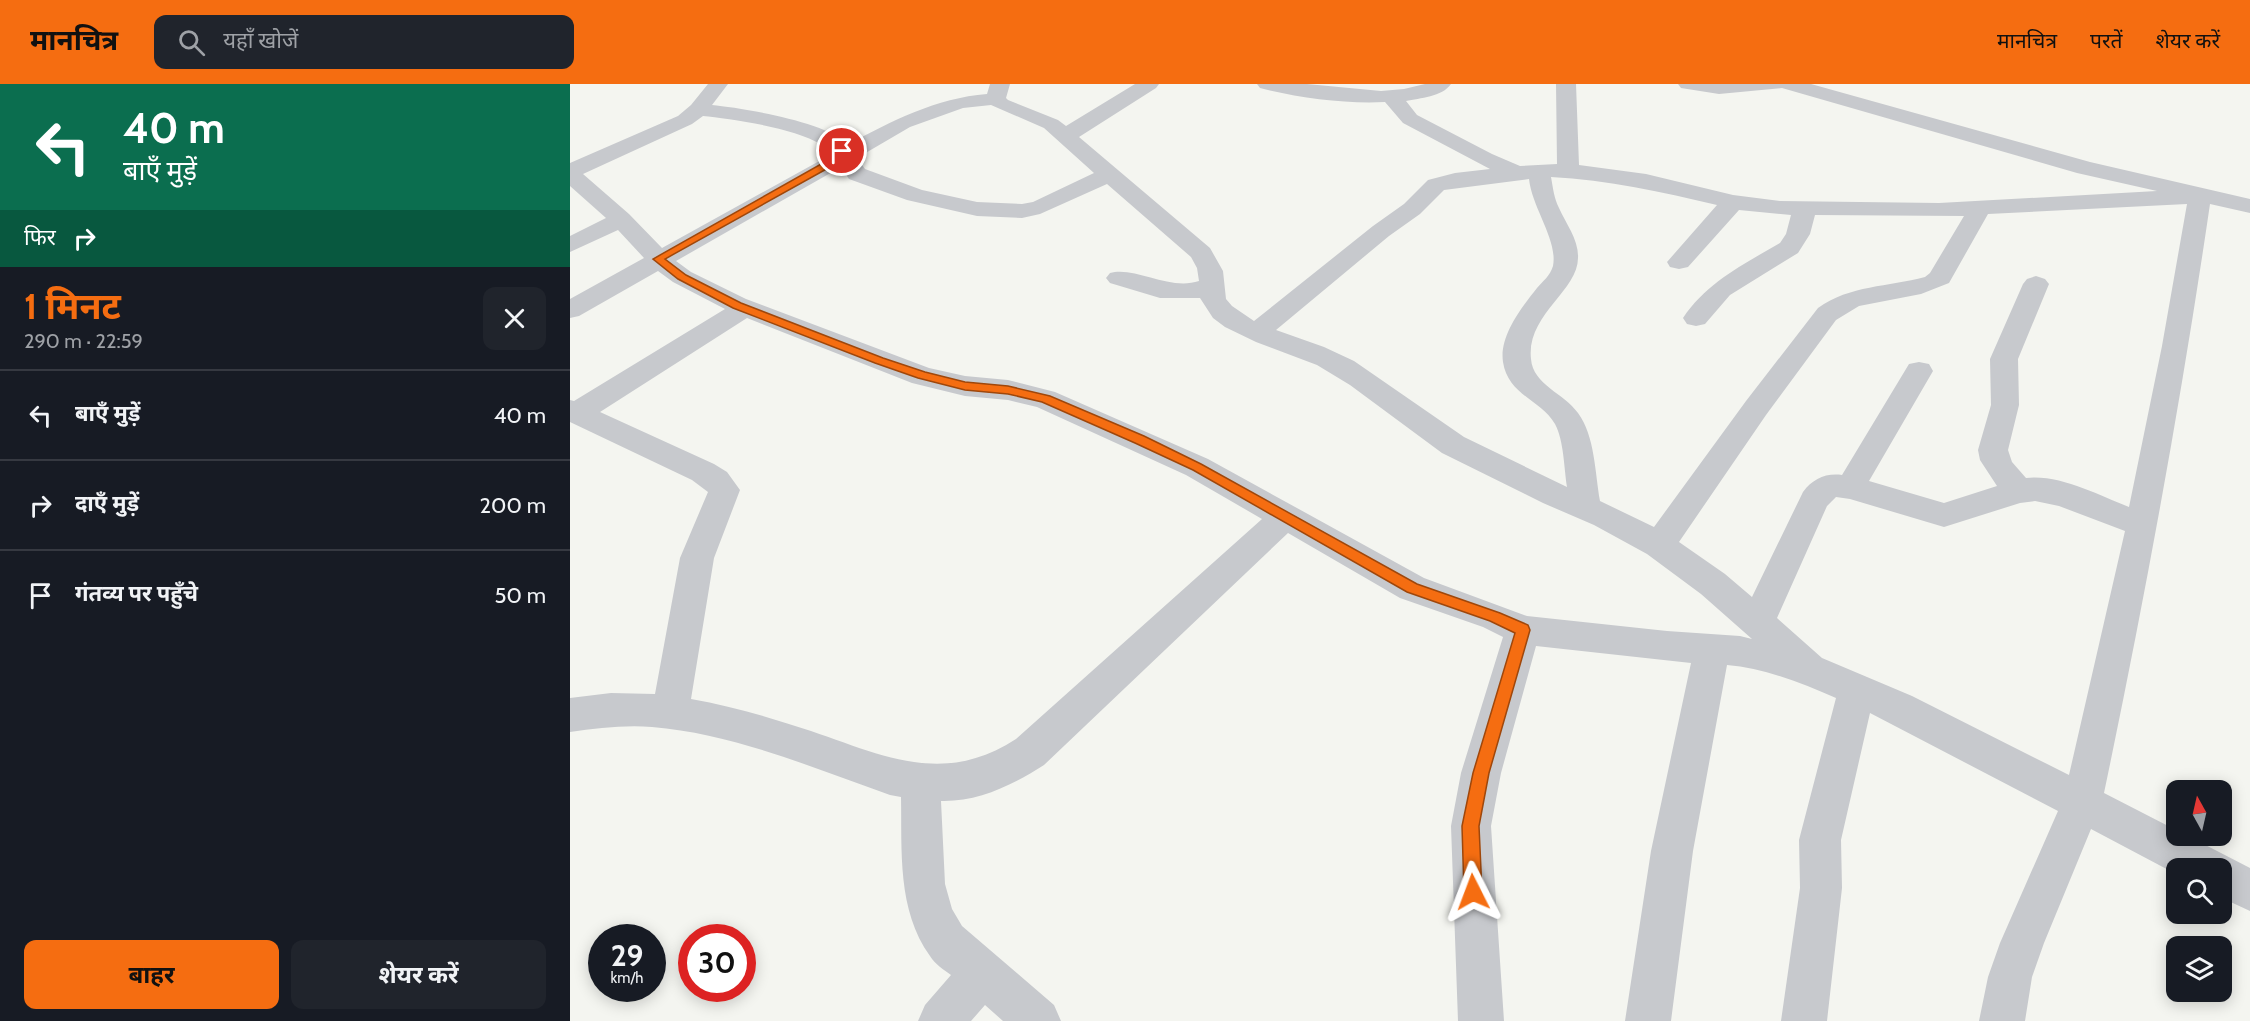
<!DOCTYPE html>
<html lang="hi">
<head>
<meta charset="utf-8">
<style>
  body { margin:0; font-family:Cabin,"Noto Sans Devanagari",sans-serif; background:#20242c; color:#f1f3f6; height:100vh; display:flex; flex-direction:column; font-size:22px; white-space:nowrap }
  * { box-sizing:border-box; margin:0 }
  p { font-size:20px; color:#9ea1a6 }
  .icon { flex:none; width:33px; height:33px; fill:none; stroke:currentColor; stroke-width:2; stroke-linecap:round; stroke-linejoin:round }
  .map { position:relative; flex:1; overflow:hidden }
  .panel { display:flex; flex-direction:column; background:#171b24; width:570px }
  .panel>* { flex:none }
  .top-card { background:#0b6e4f; color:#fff; overflow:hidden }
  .needle { width:39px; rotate:352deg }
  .controls { position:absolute; left:1596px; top:696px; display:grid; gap:12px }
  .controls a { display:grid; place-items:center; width:66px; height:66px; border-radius:12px; background:#171b24; box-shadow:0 3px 15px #0003; font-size:30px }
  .speed { position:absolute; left:18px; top:840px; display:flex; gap:12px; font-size:30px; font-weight:700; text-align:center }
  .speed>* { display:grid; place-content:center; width:78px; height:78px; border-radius:50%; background:#171b24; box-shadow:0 3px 15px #0003; line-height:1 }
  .speed small { font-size:15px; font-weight:400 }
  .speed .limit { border:9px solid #d22; background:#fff; color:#111 }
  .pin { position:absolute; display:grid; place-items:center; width:51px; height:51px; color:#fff; margin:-26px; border:3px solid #fff; border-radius:50%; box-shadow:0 2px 6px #0007 }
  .me { position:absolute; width:66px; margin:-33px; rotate:357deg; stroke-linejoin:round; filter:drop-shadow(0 0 4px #0008) }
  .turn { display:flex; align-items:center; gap:21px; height:126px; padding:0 24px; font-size:27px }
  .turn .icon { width:78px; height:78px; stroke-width:2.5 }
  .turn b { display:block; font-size:42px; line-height:51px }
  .then { display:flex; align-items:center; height:57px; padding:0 24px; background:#0003; gap:12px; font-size:22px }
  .round { display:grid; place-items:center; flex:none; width:63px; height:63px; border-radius:12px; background:#20242c }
  .headline { display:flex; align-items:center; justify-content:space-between; height:102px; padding:0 24px }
  h1 { font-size:36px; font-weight:700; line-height:45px; color:#f56d11 }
  .primary-button { display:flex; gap:12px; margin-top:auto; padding:12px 24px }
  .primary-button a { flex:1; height:69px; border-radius:12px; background:#f56d11; color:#111; font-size:24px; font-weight:700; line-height:69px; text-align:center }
  .primary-button a+a { background:#20242c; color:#f1f3f6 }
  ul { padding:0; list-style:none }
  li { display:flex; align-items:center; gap:18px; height:90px; padding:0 24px; border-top:2px solid #363941 }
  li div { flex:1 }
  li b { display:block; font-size:22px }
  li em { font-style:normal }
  header { display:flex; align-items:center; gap:36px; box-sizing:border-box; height:84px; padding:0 30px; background:#f56d11; color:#111 }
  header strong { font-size:28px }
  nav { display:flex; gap:33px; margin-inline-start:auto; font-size:21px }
  .search { width:420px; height:54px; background:#20242c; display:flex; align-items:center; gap:15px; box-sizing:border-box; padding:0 21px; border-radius:12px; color:#9ea1a6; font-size:22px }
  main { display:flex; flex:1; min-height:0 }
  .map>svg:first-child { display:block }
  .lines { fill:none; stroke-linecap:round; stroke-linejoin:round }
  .minor { fill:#c7c9cd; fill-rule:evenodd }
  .route { fill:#f56d11; stroke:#9f470b; stroke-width:1.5 }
</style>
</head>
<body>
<header>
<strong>मानचित्र</strong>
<div class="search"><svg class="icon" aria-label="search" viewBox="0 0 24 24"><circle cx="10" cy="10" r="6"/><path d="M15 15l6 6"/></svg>यहाँ खोजें</div>
<nav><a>मानचित्र</a><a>परतें</a><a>शेयर करें</a></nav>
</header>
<main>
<section class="panel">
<div class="top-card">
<div class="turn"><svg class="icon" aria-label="left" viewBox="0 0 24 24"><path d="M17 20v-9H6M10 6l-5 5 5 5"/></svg><div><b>40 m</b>बाएँ मुड़ें</div></div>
<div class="then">फिर<svg class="icon" aria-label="right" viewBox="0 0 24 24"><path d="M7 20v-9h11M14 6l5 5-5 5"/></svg></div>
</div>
<div class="headline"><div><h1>1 मिनट</h1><p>290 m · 22:59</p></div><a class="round"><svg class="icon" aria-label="close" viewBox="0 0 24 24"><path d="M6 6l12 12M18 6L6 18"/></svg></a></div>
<ul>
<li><svg class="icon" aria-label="left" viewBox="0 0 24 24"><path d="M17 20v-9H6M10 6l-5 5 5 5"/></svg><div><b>बाएँ मुड़ें</b></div><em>40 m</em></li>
<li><svg class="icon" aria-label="right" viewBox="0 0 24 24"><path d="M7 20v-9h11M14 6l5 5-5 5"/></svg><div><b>दाएँ मुड़ें</b></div><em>200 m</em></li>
<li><svg class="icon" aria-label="arrive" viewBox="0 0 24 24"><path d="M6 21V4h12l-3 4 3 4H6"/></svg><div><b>गंतव्य पर पहुँचे</b></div><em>50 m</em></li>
</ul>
<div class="primary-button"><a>बाहर</a><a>शेयर करें</a></div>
</section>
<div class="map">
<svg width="1680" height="937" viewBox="0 0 1680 937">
  <rect width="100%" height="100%" fill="#f4f5f0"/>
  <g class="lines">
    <path class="minor" d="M138,0H158L142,21C172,24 260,38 277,61C322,37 366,14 417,10L420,0H440L436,14L438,16L488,36L496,42L565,0H589L586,4L509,53L640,164L653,187L656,215L662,222L684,237L803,142L834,120L858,96L885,89L920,85L833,39L815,18C775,20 729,14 690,4L687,0H737L811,7L834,5L855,0H881C872,13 850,14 836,17L847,31L922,70L950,82L987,80L986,0H1006L1009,81L1076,90L1163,111L1210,117L1369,119L1587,107L1507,89L1212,4L1149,10L1111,4L1108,0H1241L1520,78L1680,115V129L1640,120C1611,318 1575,513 1534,709L1606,746V752H1618L1680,784V827L1652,814V784H1606V790L1521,745L1474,859L1462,893L1455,937H1409L1418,893L1430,859L1488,727L1300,629L1271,756L1272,804L1257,937H1211L1230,804L1229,756L1266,614C1232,599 1194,584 1157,581L1123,767L1101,937H1055L1081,767L1121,579L966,562L931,689L921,742L934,937H888L881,742L891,689L933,553L913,543L830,514L718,449L474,681C443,701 408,718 371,717L375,800L382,825L392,842L484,921L491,937H433L415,921L401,937H348L355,921L381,891C374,886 365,880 360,872C327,826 332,767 331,713L320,711C243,684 165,650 82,643C55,641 27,644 0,648V614L41,609L85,610L110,474L138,408L122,396L0,338V316L4,317L155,225L103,198L88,187L9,232L0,234V215L74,174L48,146L0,168V152L36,134L0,102V79L108,32L121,21ZM421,21L474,44L524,89L463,118L452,120L407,118L352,106L295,85L287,74L340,43L393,24ZM133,32C162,35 245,46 262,70L92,164L59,130L13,90L122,40ZM271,83L279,95L337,116L407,132L452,134L470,130L537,100L621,173L627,184L629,197C599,207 565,182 540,189L536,194L540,199L590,214H630L643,234L655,243L686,258L747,281L780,301L872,369L973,419L1024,441L1077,470L1131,510L1182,555L1170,552L1097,547L957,532L854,494L638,375L485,308L438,296L395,292L359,284L176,215L121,188L106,177ZM981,93C1038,96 1092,108 1147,121L1097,178L1100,183L1109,185L1118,183L1169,126L1221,131L1216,150L1210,159C1174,180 1137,198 1113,234L1117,240L1126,242L1135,240L1160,211L1228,169L1240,150L1245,131L1394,132L1360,189L1355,193C1318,203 1280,201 1248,224L1176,317L1084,443L1030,417C1025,389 1025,352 1008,329C994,309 963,301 961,275C956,231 1008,207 1008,174C1009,156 996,140 989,124C984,114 983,104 981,93ZM959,95C962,124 988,156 983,182C980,192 973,197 967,204C952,223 929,252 933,278C938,311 971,316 985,340C994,357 994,384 997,403L894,353L784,277L754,263L706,246L819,152L850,130L874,106ZM1617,120L1592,262L1559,423C1528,411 1490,390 1456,394L1442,378L1438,366L1449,321L1448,275L1479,200L1475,195L1466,192L1457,195L1453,200L1420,275L1421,321L1408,366L1410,376L1427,402L1374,419L1299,397L1363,287L1359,280L1349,278L1339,280L1272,391C1255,389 1243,395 1233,408L1182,513L1155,490L1109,458L1196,331L1266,236L1289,222L1351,210L1379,199L1418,130ZM177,234L342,299L395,312L438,316L467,323L616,391L692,435L446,655C374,702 314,672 241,647C201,634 162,622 121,615L144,474L170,406L157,388L144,380L30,328ZM1266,413L1280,415L1374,443L1450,419L1465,417L1489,422L1555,447L1499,691L1342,612L1252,574L1207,534L1257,422Z"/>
  </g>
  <path class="route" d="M269,65H276L278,73L95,175L116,191L171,219L313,274L355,288L395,298L438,302L480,312L574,352L631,380L847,500L930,529L958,541L960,546L919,689L909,742L912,808L909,814L903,816L897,814L894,808L892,742L903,689L945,549L920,537L837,508L623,386L565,359L472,318L438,310L395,306L348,294L305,279L163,224L108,195L83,175L269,70Z"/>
</svg>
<div class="controls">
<a><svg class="needle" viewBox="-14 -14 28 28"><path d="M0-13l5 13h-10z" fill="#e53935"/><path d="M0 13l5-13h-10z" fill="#9ea1a6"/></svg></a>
<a><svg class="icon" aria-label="search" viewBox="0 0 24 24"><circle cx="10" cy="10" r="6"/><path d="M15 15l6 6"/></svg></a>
<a><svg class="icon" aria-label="layers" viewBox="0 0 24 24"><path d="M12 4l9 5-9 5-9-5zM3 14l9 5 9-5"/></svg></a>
</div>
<div class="speed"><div>29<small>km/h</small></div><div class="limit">30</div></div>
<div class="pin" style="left:272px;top:67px;background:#d93025"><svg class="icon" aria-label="arrive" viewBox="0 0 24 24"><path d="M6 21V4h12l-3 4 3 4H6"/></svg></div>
<svg class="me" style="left:903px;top:808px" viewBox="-20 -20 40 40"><path d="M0-17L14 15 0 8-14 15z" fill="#f56d11" stroke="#fff" stroke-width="4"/></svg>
</div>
</main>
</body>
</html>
